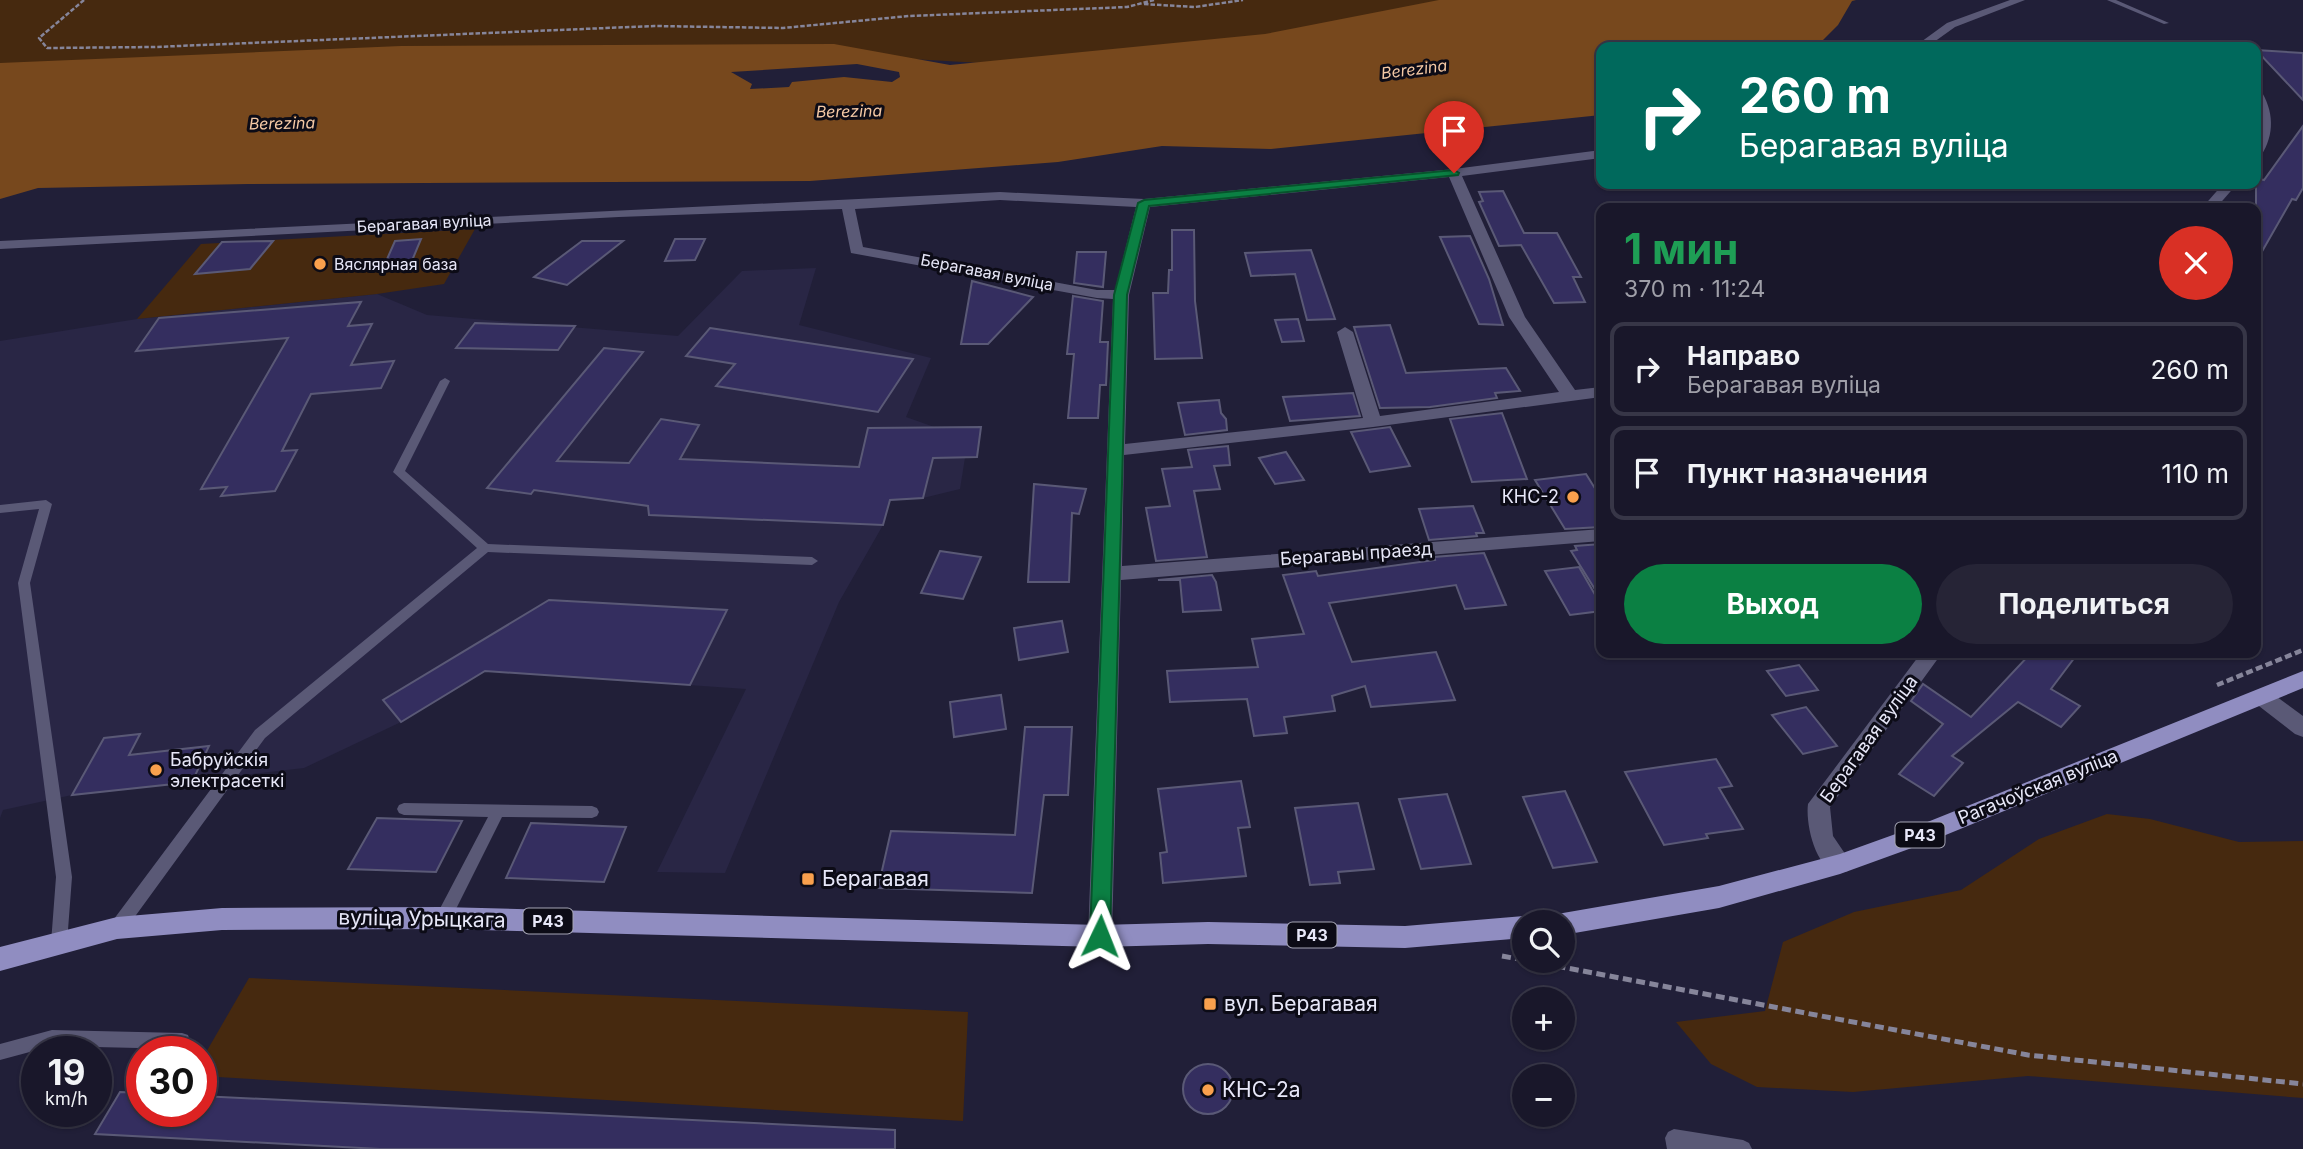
<!DOCTYPE html>
<html lang="ru">
<head>
<meta charset="utf-8">
<style>
  body { margin:0; font-family:Inter,sans-serif; background:#262436; color:#f1f3f6; height:100vh; display:flex; flex-direction:column; font-size:26px; white-space:nowrap }
  * { box-sizing:border-box; margin:0 }
  p { font-size:23px; color:#9f9fa8 }
  .icon { flex:none; width:38px; height:38px; fill:none; stroke:currentColor; stroke-width:2; stroke-linecap:round; stroke-linejoin:round }
  .map { position:relative; flex:1; overflow:hidden }
  .drawer { position:absolute; left:1596px; top:203px; width:665px; height:455px; display:flex; flex-direction:column; background:#19172a; border-radius:14px; box-shadow:0 2px 5px #0004,0 0 0 2px #373647 }
  .drawer>* { flex:none }
  .hud { position:absolute; left:1596px; top:42px; width:665px; height:147px; border-radius:14px; box-shadow:0 2px 5px #0004,0 0 0 2px #373647; background:#00695c; color:#fff; overflow:hidden }
  .buttons { position:absolute; left:1512px; top:910px; display:grid; gap:14px }
  .buttons a { display:grid; place-items:center; width:63px; height:63px; border-radius:50%; background:#19172a; box-shadow:0 2px 5px #0004,0 0 0 2px #373647; font-size:35px }
  .speed { position:absolute; left:21px; top:1036px; display:flex; gap:14px; font-size:35px; font-weight:700; text-align:center }
  .speed>* { display:grid; place-content:center; width:91px; height:91px; border-radius:50%; background:#19172a; box-shadow:0 2px 5px #0004,0 0 0 2px #373647; line-height:1 }
  .speed small { font-size:18px; font-weight:400 }
  .speed .limit { border:10px solid #d22; background:#fff; color:#111 }
  .pin { position:absolute; display:grid; place-items:center; width:60px; height:60px; color:#fff; margin:-72px -30px; border-radius:50% 50% 50% 0; rotate:-45deg; box-shadow:0 0 7px #0007 }
  .pin .icon { rotate:45deg }
  .me { position:absolute; width:77px; margin:-38px; rotate:2deg; stroke-linejoin:round; filter:drop-shadow(0 0 5px #0008) }
  .turn { display:flex; align-items:center; gap:24px; height:147px; padding:0 28px; font-size:32px }
  .turn .icon { width:91px; height:91px; stroke-width:2.5 }
  .turn b { display:block; font-size:49px; line-height:60px }
  .round { display:grid; place-items:center; flex:none; width:74px; height:74px; border-radius:37px; background:#262436 }
  .summary { display:flex; align-items:center; justify-content:space-between; height:119px; padding:0 28px }
  h1 { font-size:42px; font-weight:700; line-height:52px; color:#1e9e55 }
  .cta { display:flex; gap:14px; margin-top:auto; padding:14px 28px }
  .cta a { flex:1; height:80px; border-radius:42px; background:#0b8043; color:#fff; font-size:28px; font-weight:700; line-height:80px; text-align:center }
  .cta a+a { background:#262436; color:#f1f3f6 }
  ul { padding:0; list-style:none }
  li { display:flex; align-items:center; gap:21px; height:94px; margin:0 14px 10px; padding:0 14px; border:4px solid #373647; border-radius:14px }
  li div { flex:1 }
  li b { display:block; font-size:26px }
  li em { font-style:normal }
  .map>svg:first-child { display:block }
  .built { fill:#292645 }
  .green { fill:#46290f }
  .water { fill:#77481d; fill-rule:evenodd }
  .building { fill:#342e5f; stroke:#5a5976; stroke-width:2 }
  .lines { fill:none; stroke-linecap:round; stroke-linejoin:round }
  .path-far2 { stroke:#86859a; stroke-width:2.5; stroke-dasharray:4.5 2; stroke-linecap:butt }
  .path-far1 { stroke:#86859a; stroke-width:4.5; stroke-dasharray:7 3.5; stroke-linecap:butt }
  .path { stroke:#86859a; stroke-width:5; stroke-dasharray:9 4.5; stroke-linecap:butt }
  .service { fill:#5a5976; fill-rule:evenodd }
  .minor { fill:#5a5976; fill-rule:evenodd }
  .primary { fill:#908dc1; fill-rule:evenodd }
  .route { fill:#0b8043; stroke:#07532c; stroke-width:2 }
  .poi-dot { fill:#f9a04d; stroke:#0c0b16; stroke-width:2.5 }
  .labels { text-anchor:middle; stroke-width:6; stroke-linejoin:round; paint-order:stroke }
  .far-water-label { font-size:16px; font-style:italic; fill:#f5c9a5; stroke:#0c0b16 }
  .far-street-label { font-size:16px; fill:#e7e7f8; stroke:#0c0b16 }
  .far-poi-label { font-size:16px; fill:#e7e7f8; stroke:#0c0b16; text-anchor:start }
  .shield { fill:#0c0b16; stroke:#a5a5b4; stroke-width:2 }
  .shield-label { font-size:16px; font-weight:bold; fill:#e7e7f8 }
  .poi-label { font-size:18px; fill:#e7e7f8; stroke:#0c0b16; text-anchor:end }
  .street-label { font-size:18px; fill:#e7e7f8; stroke:#0c0b16 }
  .near-poi-label { font-size:21px; fill:#e7e7f8; stroke:#0c0b16; text-anchor:start }
  .near-street-label { font-size:21px; fill:#e7e7f8; stroke:#0c0b16 }
</style>
</head>
<body>
<div class="map">
<svg width="2303" height="1149" viewBox="0 0 2303 1149">
  <rect width="100%" height="100%" fill="#211f38"/>
  <path class="built" d="M816,268L799,325L931,358L906,417L968,439L960,489L923,498L890,501L883,525L839,602L725,873L657,872L746,689L485,671L401,722L304,768L72,795L3,810L0,818V341L137,319L377,294L427,315L678,336L742,271Z"/>
  <g class="green">
    <path d="M0,0H1466L1263,40L981,63L772,51L0,67Z"/>
    <path d="M475,229L444,284L377,294L137,319L201,244Z"/>
    <path d="M2107,814L2150,819L2239,842L2303,841V1098L2028,1076L1853,1092L1757,1087L1711,1064L1676,1022L1765,1011L1783,942L1854,912L1961,890L2039,839Z"/>
    <path d="M249,978L968,1012L963,1121L201,1076V1061Z"/>
  </g>
  <path class="water" d="M1439,0H1856L1852,1L1838,25L1816,47H1601V115L1271,149L1162,146L1058,162L810,181L248,184L38,188L0,199V63L401,46L834,44L950,65L1265,34ZM857,64L899,72L900,77L892,82L844,77L792,82L789,87L750,89L752,84L731,72Z"/>
  <g class="building">
    <path d="M2256,50L2303,53V100Z"/>
    <path d="M2303,126V188L2296,200L2292,199L2256,262V178L2264,180Z"/>
    <path d="M1503,191L1524,233H1557L1581,277H1573L1585,302L1554,303L1521,245L1499,246L1479,202L1483,201L1479,192Z"/>
    <path d="M1172,230H1194L1195,301L1202,358L1155,359L1153,293H1168L1169,270H1172Z"/>
    <path d="M1470,236L1489,279L1503,325L1479,324L1440,237Z"/>
    <path d="M421,239L411,263L384,266L395,241Z"/>
    <path d="M675,239H705L695,260L665,261Z"/>
    <path d="M273,241L250,269L195,274L222,242Z"/>
    <path d="M582,241H623L567,285L534,277Z"/>
    <path d="M1311,250L1335,319L1307,320L1295,274L1251,276L1245,253Z"/>
    <path d="M1077,252H1106L1103,287L1074,283Z"/>
    <path d="M972,281L1033,297L988,344H961Z"/>
    <path d="M1073,296L1103,301L1100,342H1108L1106,385H1100L1098,418H1068L1074,354H1067Z"/>
    <path d="M361,302L348,326L372,324L351,365L394,361L381,388L311,394L282,451L297,450L275,491L221,496L227,487L201,489L288,338L136,351L159,318Z"/>
    <path d="M1298,319L1304,341L1282,342L1275,320Z"/>
    <path d="M475,323L502,324L575,326L558,350L456,348Z"/>
    <path d="M1390,325L1406,373L1506,368L1520,391L1495,393L1497,398L1430,407L1380,408L1354,327Z"/>
    <path d="M710,328L913,359L878,412L716,386L735,364L686,356Z"/>
    <path d="M604,348L643,352L557,461L629,463L661,419L699,425L680,459L859,467L868,428L981,427L977,457L933,458L923,498L890,500L883,525L649,515L648,506L534,490L531,494L487,488Z"/>
    <path d="M1353,393L1360,416L1290,421L1283,397Z"/>
    <path d="M1219,400L1221,413L1226,419L1227,430L1185,435L1178,403Z"/>
    <path d="M1502,413L1527,479L1472,482L1450,419Z"/>
    <path d="M1390,427L1410,466L1370,472L1351,432Z"/>
    <path d="M1228,446L1230,465L1214,466L1220,489L1194,491L1207,557L1156,561L1146,508L1170,506L1162,469L1192,467L1188,450Z"/>
    <path d="M1286,452L1304,480L1275,484L1259,458Z"/>
    <path d="M1586,474L1601,498V527L1565,529L1535,480Z"/>
    <path d="M1034,484L1086,489L1079,514L1072,513L1069,582H1028Z"/>
    <path d="M1473,506L1484,533H1476L1477,536L1429,540L1419,509Z"/>
    <path d="M1601,544V599L1571,551L1577,550L1575,546Z"/>
    <path d="M940,551L981,557L963,599L921,593Z"/>
    <path d="M1484,553L1506,605L1465,609L1456,585L1329,603L1352,662L1436,652L1455,700L1371,707L1365,686L1332,696L1335,711L1284,717L1287,733L1254,736L1247,699L1170,702L1167,671L1258,667L1252,639L1304,634L1283,575L1316,571L1318,576L1435,560L1434,557Z"/>
    <path d="M1579,567L1601,605V611L1570,615L1545,571Z"/>
    <path d="M1212,575L1216,582L1221,610L1183,612L1180,580H1158Z"/>
    <path d="M549,600L727,610L690,685L485,671L401,722L383,700Z"/>
    <path d="M1062,621L1068,652L1019,660L1014,628Z"/>
    <path d="M2031,653H2078L2051,689L2080,706L2061,727L2018,702L1952,756L1963,763L1934,796L1899,774L1943,724L1911,701L1923,684L1971,717Z"/>
    <path d="M1799,665L1818,690L1786,696L1767,671Z"/>
    <path d="M1001,695L1006,729L954,737L950,702Z"/>
    <path d="M1806,707L1837,746L1803,754L1772,715Z"/>
    <path d="M1025,727H1072L1068,795H1044L1032,893L878,888L891,831L1015,835Z"/>
    <path d="M140,734L129,755L209,746L192,782L72,795L104,738Z"/>
    <path d="M1716,759L1732,786L1719,788L1743,829L1706,834L1708,838L1664,845L1625,772Z"/>
    <path d="M1241,781L1250,827L1238,828L1246,876L1163,883L1160,853L1167,852L1158,789Z"/>
    <path d="M1565,791L1597,862L1553,868L1523,797Z"/>
    <path d="M1447,794L1471,864L1421,869L1399,799Z"/>
    <path d="M1358,803L1374,869L1338,872L1340,883L1310,885L1295,808Z"/>
    <path d="M377,818L462,821L436,872L348,869Z"/>
    <path d="M531,823L626,827L604,882L506,878Z"/>
    <circle cx="1208" cy="1089" r="25"/>
    <path d="M120,1092L142,1093V1111H201V1096L895,1130V1149H380L95,1134Z"/>
  </g>
  <g class="lines">
    <g class="path-far2">
      <path d="M84,0L39,38L47,48L155,47L654,26L783,28L909,16L1127,7L1154,0"/>
      <path d="M1144,4L1195,7L1243,0"/>
    </g>
    <path class="path-far1" d="M2217,685L2303,650"/>
    <g class="path">
      <path d="M1502,956L1524,960"/>
      <path d="M1530,961L2028,1055L2303,1084"/>
    </g>
    <g class="service">
      <path d="M2107,0H2116L2169,23L2164,24Z"/>
      <path d="M445,378L450,381L405,471L488,544L812,557L818,561L812,565L488,552L265,738L123,933L117,935L111,933L109,928L111,923L255,730L477,548L393,472L440,381Z"/>
      <path d="M46,500L52,504L30,583L72,877L67,943L65,948L59,950L53,948L51,943L56,877L18,583L39,509L0,513V505Z"/>
      <path d="M404,803L592,806L597,808L599,812L597,816L592,818L502,817L449,923L443,925L437,923L435,918L488,817L404,815L399,813L397,809L399,805Z"/>
      <path d="M52,1030L182,1033L188,1035L190,1041L188,1047L182,1049L52,1046L0,1060V1044Z"/>
      <path d="M1674,1129L1743,1140L1749,1143L1752,1149H1667L1665,1138L1668,1132Z"/>
    </g>
    <g class="minor">
      <path d="M2010,0H2025L1955,27L1927,47H1914L1947,23Z"/>
      <path d="M2256,88L2260,89C2274,111 2275,134 2261,156L2256,157L2259,122Z"/>
      <path d="M1601,150V158L1462,176L1525,317L1575,390L1601,387V397L1373,427L1124,455L1122,566L1601,529V541L1121,580L1112,936L1109,944L1100,947L1091,944L1088,936L1113,299L1097,298L851,253L842,209L619,217L0,249V241L1000,192L1144,199L1454,169ZM1449,177L1509,317L1559,392L1380,416L1353,332L1345,327L1337,332L1363,418L1125,444L1129,295L1150,207ZM1000,200L1136,207L1115,290H1097L863,247L855,209Z"/>
      <path d="M2223,184H2237L2216,208H2202Z"/>
      <path d="M1921,653H1942L1830,807L1833,836L1852,864L1848,871C1818,882 1805,826 1808,804Z"/>
      <path d="M2262,689L2269,691L2303,716V737L2295,734L2255,703L2251,697L2255,691Z"/>
    </g>
    <g class="primary">
      <path d="M2303,671V688L1931,841L1840,874L1719,908L1563,935V922H1552L1554,916L1563,913L1719,886L1840,854L1915,827Z"/>
      <path d="M443,907L1100,925L1208,922L1405,926L1524,916L1534,922H1524V938L1405,948L1208,944L1100,947L443,929L222,930L117,939L0,971V947L117,917L222,908Z"/>
    </g>
  </g>
  <path class="route" d="M1454,170L1459,173L1458,175L1149,206L1127,295L1110,936L1107,942L1100,945L1093,942L1090,936L1114,295L1138,203L1144,200Z"/>
  <g class="poi-dot">
    <circle cx="320" cy="264" r="7"/>
    <circle cx="1573" cy="497" r="7"/>
    <circle cx="156" cy="770" r="7"/>
    <rect x="801" y="872" width="14" height="14" rx="3.5"/>
    <rect x="1203" y="997" width="14" height="14" rx="3.5"/>
    <circle cx="1208" cy="1090" r="7"/>
  </g>
  <g class="labels">
    <g class="far-water-label">
      <text transform="translate(1414 69) rotate(-7)" y="6">Berezina</text>
      <text transform="translate(849 111) rotate(-1)" y="6">Berezina</text>
      <text transform="translate(282 123) rotate(-1)" y="6">Berezina</text>
    </g>
    <g class="far-street-label">
      <text transform="translate(424 223) rotate(-3)" y="6">Берагавая вуліца</text>
      <text transform="translate(987 272) rotate(11)" y="6">Берагавая вуліца</text>
    </g>
    <g class="far-poi-label">
      <text x="334" y="270">Вяслярная база</text>
    </g>
    <g class="shield">
      <rect x="1895.5" y="822.5" width="49" height="25" rx="5"/>
      <rect x="523.5" y="908.5" width="49" height="25" rx="5"/>
      <rect x="1287.5" y="922.5" width="49" height="25" rx="5"/>
    </g>
    <g class="shield-label">
      <text x="1920" y="841">Р43</text>
      <text x="548" y="927">Р43</text>
      <text x="1312" y="941">Р43</text>
    </g>
    <g class="poi-label">
      <text x="1559" y="503">КНС-2</text>
      <text x="170" y="766" text-anchor="start">Бабруйскія<tspan x="170" dy="21">электрасеткі</tspan></text>
    </g>
    <g class="street-label">
      <text transform="translate(1356 554) rotate(-4)" y="6">Берагавы праезд</text>
      <text transform="translate(1869 739) rotate(-54)" y="6">Берагавая вуліца</text>
      <text transform="translate(2038 787) rotate(-22)" y="6">Рагачоўская вуліца</text>
    </g>
    <g class="near-poi-label">
      <text x="822" y="886">Берагавая</text>
      <text x="1224" y="1011">вул. Берагавая</text>
      <text x="1222" y="1097">КНС-2а</text>
    </g>
    <g class="near-street-label">
      <text transform="translate(422 919) rotate(1)" y="7">вуліца Урыцкага</text>
    </g>
  </g>
</svg>
<div class="buttons">
<a><svg class="icon" aria-label="search" viewBox="0 0 24 24"><circle cx="10" cy="10" r="6"/><path d="M15 15l6 6"/></svg></a>
<a>+</a>
<a>−</a>
</div>
<div class="speed"><div>19<small>km/h</small></div><div class="limit">30</div></div>
<div class="pin" style="left:1454px;top:173px;background:#d93025"><svg class="icon" aria-label="arrive" viewBox="0 0 24 24"><path d="M6 21V4h12l-3 4 3 4H6"/></svg></div>
<svg class="me" style="left:1100px;top:936px" viewBox="-20 -20 40 40"><path d="M0-17L14 15 0 8-14 15z" fill="#0b8043" stroke="#fff" stroke-width="4"/></svg>
<div class="hud">
<div class="turn"><svg class="icon" aria-label="right" viewBox="0 0 24 24"><path d="M7 20v-9h11M14 6l5 5-5 5"/></svg><div><b>260 m</b>Берагавая вуліца</div></div>
</div>
<section class="drawer">
<div class="summary"><div><h1>1 мин</h1><p>370 m · 11:24</p></div><a class="round" style="background:#d93025;color:#fff"><svg class="icon" aria-label="close" viewBox="0 0 24 24"><path d="M6 6l12 12M18 6L6 18"/></svg></a></div>
<ul>
<li><svg class="icon" aria-label="right" viewBox="0 0 24 24"><path d="M7 20v-9h11M14 6l5 5-5 5"/></svg><div><b>Направо</b><p>Берагавая вуліца</p></div><em>260 m</em></li>
<li><svg class="icon" aria-label="arrive" viewBox="0 0 24 24"><path d="M6 21V4h12l-3 4 3 4H6"/></svg><div><b>Пункт назначения</b></div><em>110 m</em></li>
</ul>
<div class="cta"><a>Выход</a><a>Поделиться</a></div>
</section>
</div>
</body>
</html>
